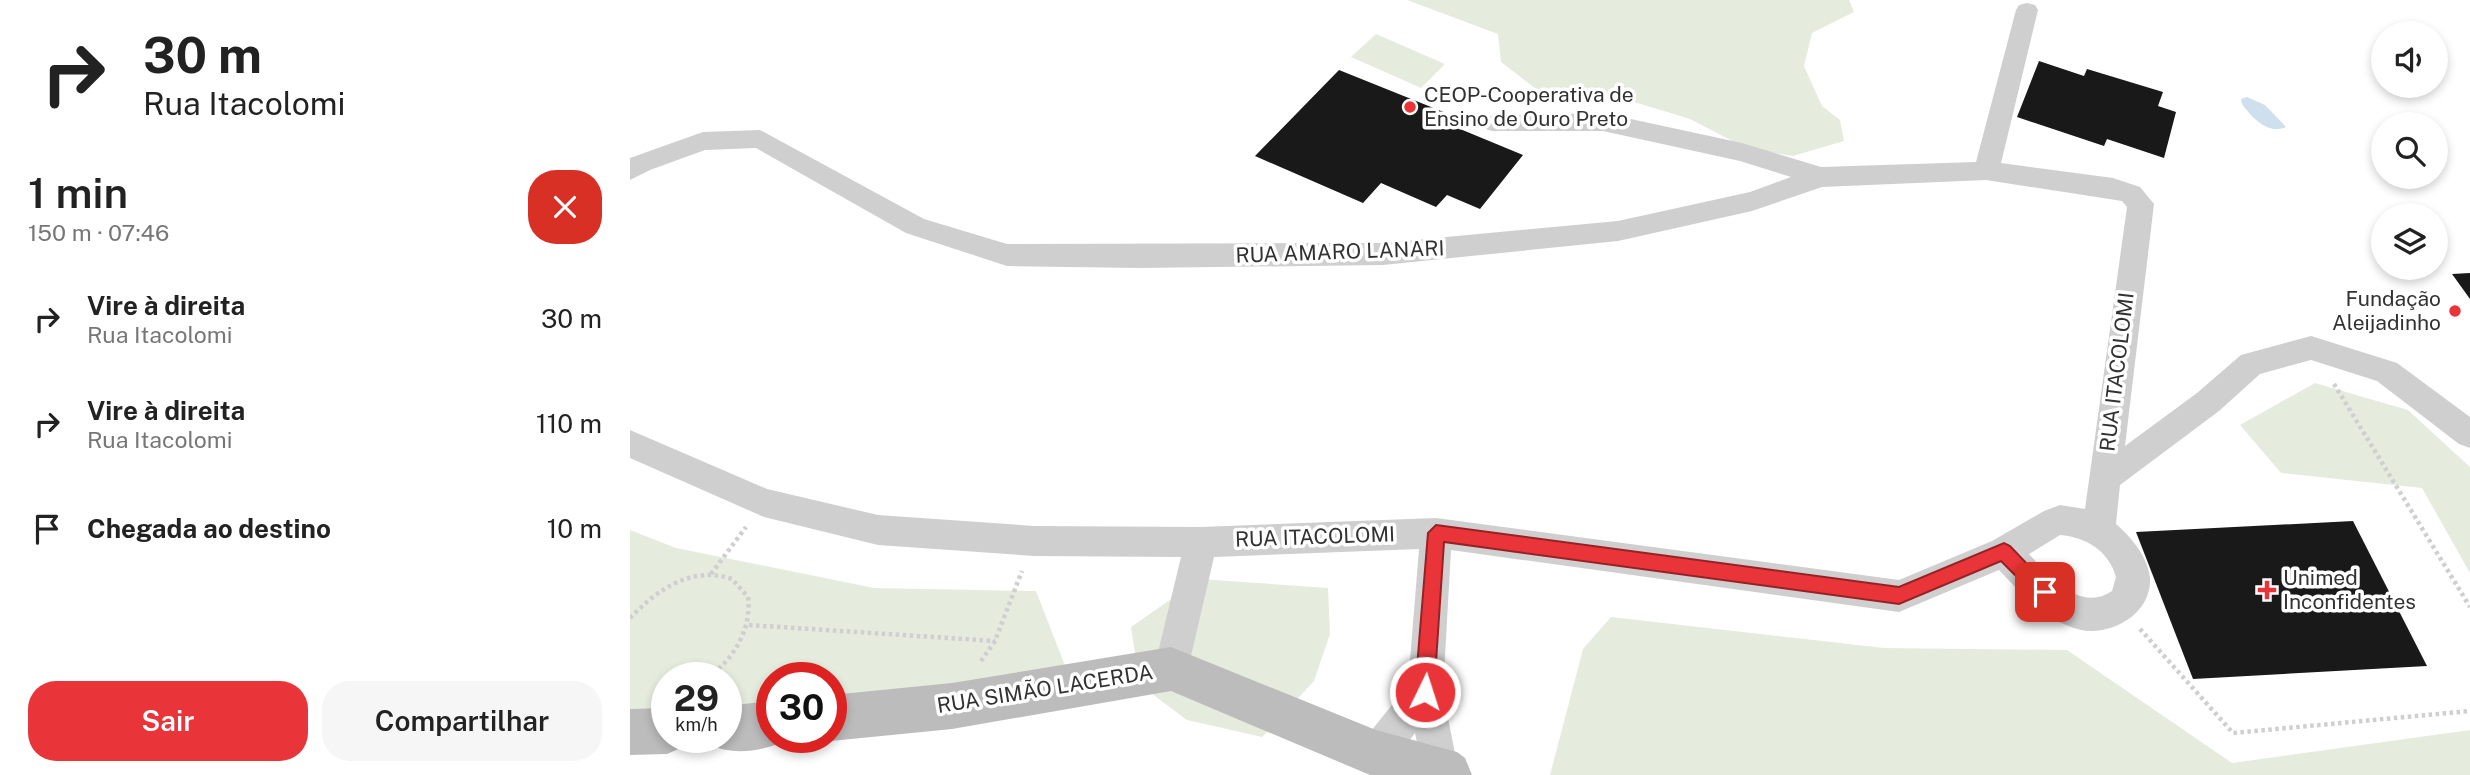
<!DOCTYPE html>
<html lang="pt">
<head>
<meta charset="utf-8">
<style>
  body { margin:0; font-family:"Public Sans",sans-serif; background:#f6f6f6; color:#222; height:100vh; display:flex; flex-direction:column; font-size:26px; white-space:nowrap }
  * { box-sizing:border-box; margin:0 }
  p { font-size:23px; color:#767676 }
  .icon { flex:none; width:38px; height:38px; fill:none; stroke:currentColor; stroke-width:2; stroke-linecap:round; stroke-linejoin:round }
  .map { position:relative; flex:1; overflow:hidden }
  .panel { display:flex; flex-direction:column; background:#fff; width:630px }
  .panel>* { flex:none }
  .banner { background:#fff; color:#222; overflow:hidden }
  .controls { position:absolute; left:1741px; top:21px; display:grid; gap:14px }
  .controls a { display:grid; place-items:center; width:77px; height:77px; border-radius:50%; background:#fff; box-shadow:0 4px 10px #0003; font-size:35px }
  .speed { position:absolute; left:21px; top:662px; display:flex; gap:14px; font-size:35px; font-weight:700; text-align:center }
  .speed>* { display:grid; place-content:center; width:91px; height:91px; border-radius:50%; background:#fff; box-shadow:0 4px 10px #0003; line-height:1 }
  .speed small { font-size:18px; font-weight:400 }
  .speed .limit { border:10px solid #d22; background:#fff; color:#111 }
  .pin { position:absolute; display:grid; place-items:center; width:60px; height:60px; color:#fff; margin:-30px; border-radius:14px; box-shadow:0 4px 10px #0006 }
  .me { position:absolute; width:77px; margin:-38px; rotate:4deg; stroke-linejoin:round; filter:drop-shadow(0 0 5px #0008) }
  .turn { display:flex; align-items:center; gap:24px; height:147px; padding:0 28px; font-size:32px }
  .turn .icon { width:91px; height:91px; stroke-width:2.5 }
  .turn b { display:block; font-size:49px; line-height:60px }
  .round { display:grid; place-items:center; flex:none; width:74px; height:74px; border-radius:28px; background:#f6f6f6 }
  .overview { display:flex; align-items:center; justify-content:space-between; height:119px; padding:0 28px }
  h1 { font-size:42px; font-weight:600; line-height:52px }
  .cta { display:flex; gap:14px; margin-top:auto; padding:14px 28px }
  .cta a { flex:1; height:80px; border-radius:28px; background:#e93539; color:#fff; font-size:28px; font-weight:600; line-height:80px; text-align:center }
  .cta a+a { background:#f6f6f6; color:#222 }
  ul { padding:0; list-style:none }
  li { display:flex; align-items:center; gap:21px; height:105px; padding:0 28px }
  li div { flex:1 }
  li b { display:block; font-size:26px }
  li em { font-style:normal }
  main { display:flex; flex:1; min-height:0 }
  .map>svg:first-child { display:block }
  .green { fill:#e5ecde }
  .water { fill:#cee0ee }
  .building { fill:#191919 }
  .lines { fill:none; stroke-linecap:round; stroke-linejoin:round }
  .path { stroke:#cfcfcf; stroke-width:4.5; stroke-dasharray:3.5 3.5; stroke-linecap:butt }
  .street { fill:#cfcfcf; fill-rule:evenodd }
  .secondary { fill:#bcbcbc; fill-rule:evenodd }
  .route { fill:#e93539; stroke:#972225; stroke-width:2 }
  .poi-dot { fill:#e93539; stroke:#fff; stroke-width:2.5 }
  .labels { text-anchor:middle; stroke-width:7; stroke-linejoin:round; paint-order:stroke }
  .poi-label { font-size:21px; fill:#323232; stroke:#fff; text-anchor:start }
  .street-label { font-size:21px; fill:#323232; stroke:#fff }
</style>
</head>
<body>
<main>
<section class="panel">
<div class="banner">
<div class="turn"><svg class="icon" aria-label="right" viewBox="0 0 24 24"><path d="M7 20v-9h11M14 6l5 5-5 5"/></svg><div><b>30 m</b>Rua Itacolomi</div></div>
</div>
<div class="overview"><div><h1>1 min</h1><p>150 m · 07:46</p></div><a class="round" style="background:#d93025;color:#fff"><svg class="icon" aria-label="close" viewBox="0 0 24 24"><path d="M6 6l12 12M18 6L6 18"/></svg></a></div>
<ul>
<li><svg class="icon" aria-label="right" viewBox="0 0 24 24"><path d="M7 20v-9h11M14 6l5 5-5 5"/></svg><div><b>Vire à direita</b><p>Rua Itacolomi</p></div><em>30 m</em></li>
<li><svg class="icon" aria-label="right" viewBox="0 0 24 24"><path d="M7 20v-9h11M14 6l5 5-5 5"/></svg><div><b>Vire à direita</b><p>Rua Itacolomi</p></div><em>110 m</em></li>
<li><svg class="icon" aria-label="arrive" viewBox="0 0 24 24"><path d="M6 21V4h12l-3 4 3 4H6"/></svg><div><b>Chegada ao destino</b></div><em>10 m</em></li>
</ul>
<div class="cta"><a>Sair</a><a>Compartilhar</a></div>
</section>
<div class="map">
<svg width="1840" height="775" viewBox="0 0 1840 775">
  <rect width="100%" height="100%" fill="#fff"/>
  <g class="green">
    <path d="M777,0H1219L1224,12L1182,33L1174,66L1192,106L1210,120L1214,141L1163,156L1116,148L1060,119L1004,102L914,95L871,62L868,34Z"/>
    <path d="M746,34L815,64L791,88L721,57Z"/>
    <path d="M1685,383L1778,410L1840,467V573L1792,488L1651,473L1610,425Z"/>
    <path d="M0,530L46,548L244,588L406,591L437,671L201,701V677H142V704L96,706V677H37V711L0,715Z"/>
    <path d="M570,579L698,588L700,634L684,681L632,737L557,720L510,685L501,627Z"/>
    <path d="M981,617L1254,648L1437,650L1602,763L1840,730V775H920L953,649Z"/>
  </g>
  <path class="water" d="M1617,97L1635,105L1656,127C1638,135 1622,118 1612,104L1611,99Z"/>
  <g class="building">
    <path d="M1409,61L1454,76L1457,69L1533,92L1528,106L1546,112L1534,158L1477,139L1474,146L1387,117Z"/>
    <path d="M709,70L821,115L818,124L893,155L850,209L817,195L806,207L751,183L733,203L625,156Z"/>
    <path d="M1840,273V299L1822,274Z"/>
    <path d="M1723,521L1797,666L1563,679L1506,532Z"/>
  </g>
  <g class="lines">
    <g class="path">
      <path d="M1704,384L1840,607"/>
      <path d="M81,574L116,527"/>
      <path d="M0,618C27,590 62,565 102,579L118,597C122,628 104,660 78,677"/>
      <path d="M119,625L365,641"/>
      <path d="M1510,629L1603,733L1840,711"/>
      <path d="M351,661L365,641L392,571"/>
    </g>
    <path class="street" d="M1397,3L1405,5L1408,10L1371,163L1483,178L1510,187L1524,204L1495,446L1567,393L1611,355L1681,336L1767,363L1840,417V448L1829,444L1747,381L1681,360L1630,374L1589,411L1490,485L1486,524C1501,537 1518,557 1520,578C1522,613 1483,636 1451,630C1416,622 1393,595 1369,570L1269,612L821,550L813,692L828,769L826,775H794L785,733L759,767L746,772L733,767L728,754L733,741L778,685L789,549L584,557L558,669L553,681L541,686L529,681L524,669L551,557L404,556L248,545L134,517L0,458V430L137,489L248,515L404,526L571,527L806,518L1269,580L1362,541L1414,511L1430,505L1455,509L1497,207L1492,201L1356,180L1192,187L1122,211L988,241L753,265L509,268L377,266L276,233L126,148L75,150L20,170L0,180V158L73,132L130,130L294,219L377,244L753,243L988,221L1120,192L1161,177L1110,161L973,131H862L853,128L850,122L853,116L973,113L1112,143L1191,167L1346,162L1386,10L1389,5ZM1430,535C1456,537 1479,551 1486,577L1482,591C1450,613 1419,576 1399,554Z"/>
    <g class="secondary">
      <path d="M541,647L746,730L827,752L835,758L842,775H740L541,691L322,729L201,741L190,737H201V695L322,683Z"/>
      <path d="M142,701V737H160L158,740C134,751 104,756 80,745L76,737H96V706Z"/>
      <path d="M37,708V737H58L53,747L37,754L0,755V709Z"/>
    </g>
  </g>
  <path class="route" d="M806,525L1269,587L1374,543L1380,546L1424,592L1421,598L1415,600L1408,598L1371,561L1269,604L814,542L804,692L802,698L795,701L788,698L785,692L798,533Z"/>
  <g class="poi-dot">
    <circle cx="780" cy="107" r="7"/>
    <circle cx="1825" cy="311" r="7"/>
    <path d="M1633.5 579.5h7v7h7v7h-7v7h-7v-7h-7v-7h7z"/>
  </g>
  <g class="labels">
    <g class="poi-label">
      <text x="794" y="102">CEOP-Cooperativa de<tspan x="794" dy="24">Ensino de Ouro Preto</tspan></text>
      <text x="1811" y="306" text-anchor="end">Fundação<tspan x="1811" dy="24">Aleijadinho</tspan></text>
      <text x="1653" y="585">Unimed<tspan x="1653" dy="24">Inconfidentes</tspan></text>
    </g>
    <g class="street-label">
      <text transform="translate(710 252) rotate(-2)" y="7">RUA AMARO LANARI</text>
      <text transform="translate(1487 372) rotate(-83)" y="7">RUA ITACOLOMI</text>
      <text transform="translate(685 537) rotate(-2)" y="7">RUA ITACOLOMI</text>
      <text transform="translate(415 689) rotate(-9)" y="7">RUA SIMÃO LACERDA</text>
    </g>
  </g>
</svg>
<div class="controls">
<a><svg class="icon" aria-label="sound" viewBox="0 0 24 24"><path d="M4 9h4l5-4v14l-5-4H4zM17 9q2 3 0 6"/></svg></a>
<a><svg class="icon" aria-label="search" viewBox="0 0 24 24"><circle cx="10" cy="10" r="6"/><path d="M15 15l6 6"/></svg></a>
<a><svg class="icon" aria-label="layers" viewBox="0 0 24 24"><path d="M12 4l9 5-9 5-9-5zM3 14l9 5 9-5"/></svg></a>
</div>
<div class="speed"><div>29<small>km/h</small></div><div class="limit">30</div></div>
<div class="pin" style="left:1415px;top:592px;background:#d93025"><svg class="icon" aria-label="arrive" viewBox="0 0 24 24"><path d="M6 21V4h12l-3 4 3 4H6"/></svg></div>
<svg class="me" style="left:795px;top:692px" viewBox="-20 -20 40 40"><circle r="17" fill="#e93539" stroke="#fff" stroke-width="3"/><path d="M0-11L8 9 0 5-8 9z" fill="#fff"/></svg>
</div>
</main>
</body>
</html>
